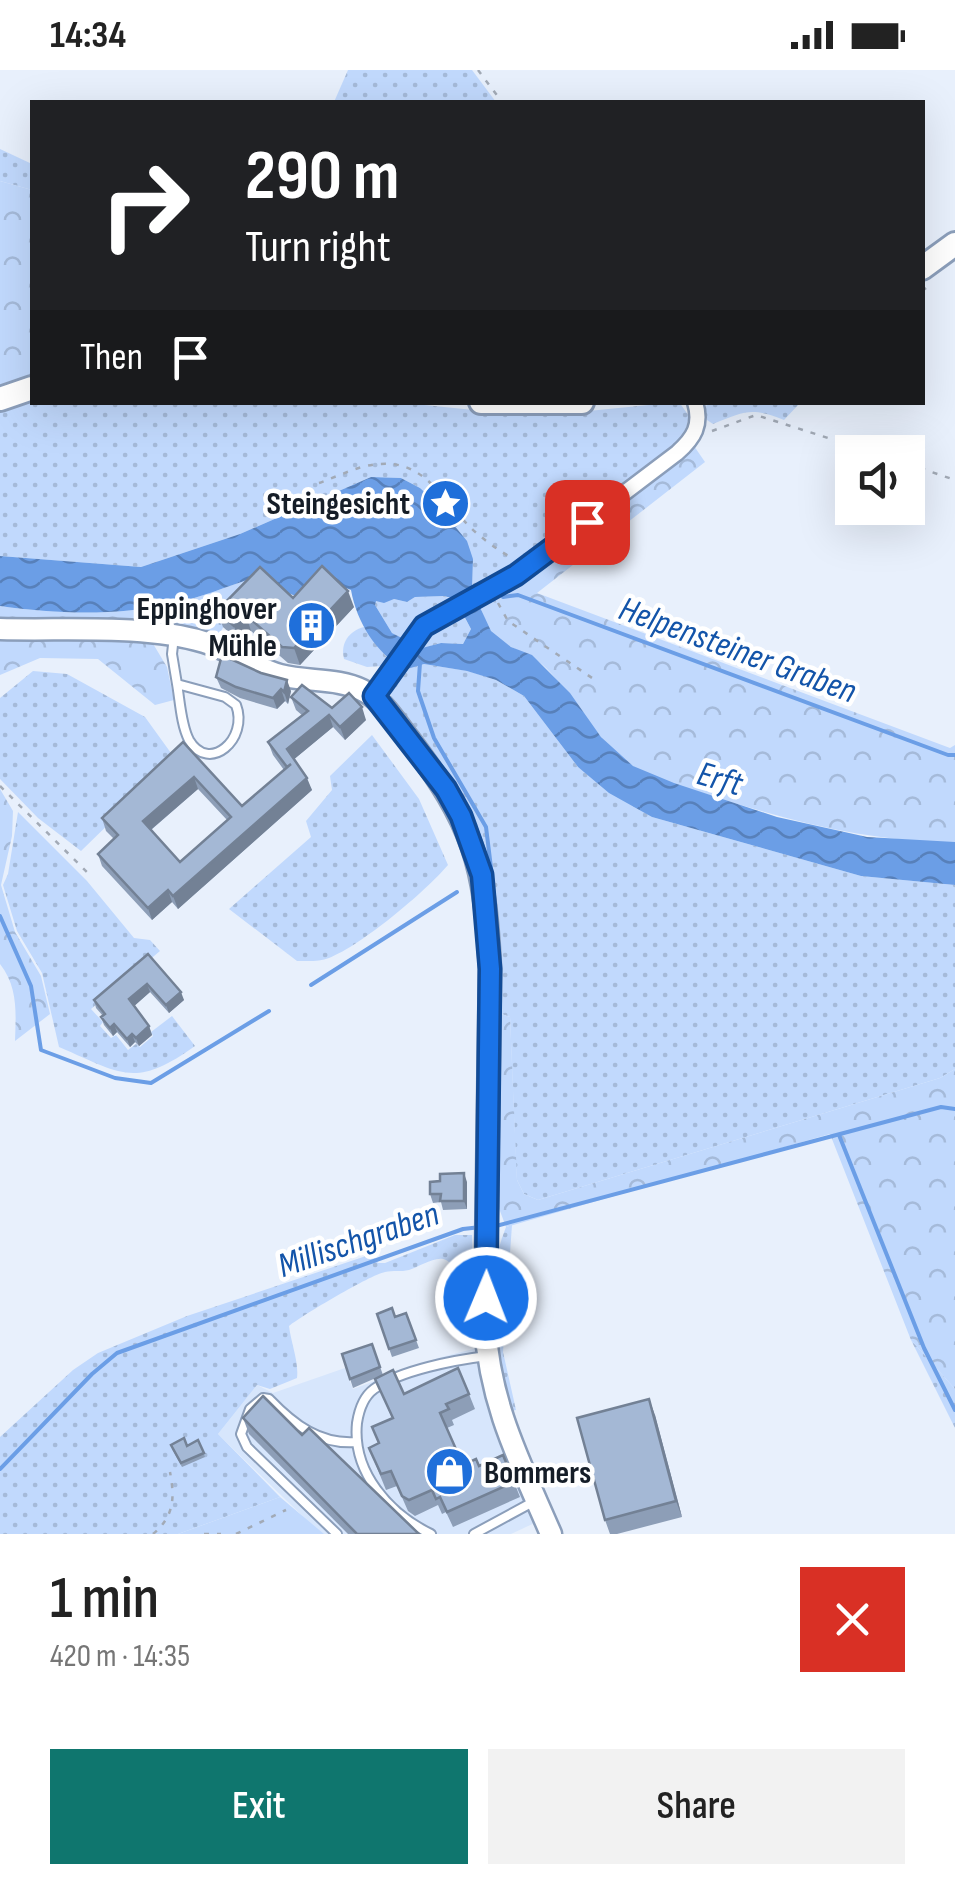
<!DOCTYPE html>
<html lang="en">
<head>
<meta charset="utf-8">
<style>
  body { margin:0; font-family:"Sofia Sans Condensed",sans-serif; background:#f2f2f2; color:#222; height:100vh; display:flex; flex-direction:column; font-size:38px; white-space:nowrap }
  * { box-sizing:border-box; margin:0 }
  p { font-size:32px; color:#767676 }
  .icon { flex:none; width:55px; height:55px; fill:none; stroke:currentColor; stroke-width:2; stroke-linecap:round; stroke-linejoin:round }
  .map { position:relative; height:1464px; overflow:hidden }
  .details { display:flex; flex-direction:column; background:#fff; flex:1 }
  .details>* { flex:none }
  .guide { position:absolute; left:30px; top:30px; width:895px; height:305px; border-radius:0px; box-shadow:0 10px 40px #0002; background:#202124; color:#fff; overflow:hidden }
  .tools { position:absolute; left:835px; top:365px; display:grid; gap:20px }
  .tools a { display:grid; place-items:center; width:90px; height:90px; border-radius:0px; background:#fff; box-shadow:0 10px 40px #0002; font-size:50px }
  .pin { position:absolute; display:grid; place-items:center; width:85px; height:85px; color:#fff; margin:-42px; border-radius:20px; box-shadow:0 5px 15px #0006 }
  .me { position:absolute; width:110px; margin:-55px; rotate:1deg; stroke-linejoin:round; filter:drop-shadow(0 0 8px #0008) }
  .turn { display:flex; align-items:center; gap:35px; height:210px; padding:0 50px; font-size:45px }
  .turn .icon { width:130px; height:130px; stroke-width:2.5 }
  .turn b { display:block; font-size:70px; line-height:85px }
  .then { display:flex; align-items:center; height:95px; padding:0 50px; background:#0003; gap:20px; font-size:38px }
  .round { display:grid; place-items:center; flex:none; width:105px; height:105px; border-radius:0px; background:#f2f2f2 }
  .head { display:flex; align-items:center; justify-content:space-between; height:170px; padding:0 50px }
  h1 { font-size:60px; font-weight:600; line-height:75px }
  .action { display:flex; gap:20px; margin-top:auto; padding:20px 50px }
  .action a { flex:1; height:115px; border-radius:0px; background:#0f766e; color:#fff; font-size:40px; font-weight:600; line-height:115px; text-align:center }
  .action a+a { background:#f2f2f2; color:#222 }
  .status { display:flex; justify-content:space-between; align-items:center; height:70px; padding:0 50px; background:#fff; direction:ltr }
  .status svg { height:28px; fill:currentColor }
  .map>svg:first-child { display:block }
  .built { fill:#d7e6fc }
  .grass { fill:url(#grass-dots) }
  .forest { fill:url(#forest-crowns) }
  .garden { fill:#c1d9fd }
  .water { fill:url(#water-waves); fill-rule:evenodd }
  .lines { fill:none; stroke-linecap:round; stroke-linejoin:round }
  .stream { stroke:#6b9ee6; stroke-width:4 }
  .service-casing { stroke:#8b9eba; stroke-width:12 }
  .minor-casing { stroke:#8b9eba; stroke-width:19 }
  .secondary-casing { stroke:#8b9eba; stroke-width:25 }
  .primary-casing { stroke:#8b9eba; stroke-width:28 }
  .path { stroke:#a2aab6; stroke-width:2.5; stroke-dasharray:5 8; stroke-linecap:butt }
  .service { stroke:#fff; stroke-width:8 }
  .minor { stroke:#fff; stroke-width:14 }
  .secondary { stroke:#fff; stroke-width:20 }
  .primary { stroke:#fff; stroke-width:22 }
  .wall { fill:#8d9eb7; fill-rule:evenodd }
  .shaded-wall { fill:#738195 }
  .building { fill:#a4b8d5; stroke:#738195; stroke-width:2.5; fill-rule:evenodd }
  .route-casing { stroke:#114b97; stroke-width:25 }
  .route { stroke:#1a73e8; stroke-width:18 }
  .labels { text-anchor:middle; stroke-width:9; stroke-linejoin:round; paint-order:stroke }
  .poi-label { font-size:32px; font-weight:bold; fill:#151d27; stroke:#fff; text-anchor:end }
  .water-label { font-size:35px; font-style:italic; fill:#1354a9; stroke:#fff }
</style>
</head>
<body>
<div class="status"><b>14:34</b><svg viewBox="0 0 49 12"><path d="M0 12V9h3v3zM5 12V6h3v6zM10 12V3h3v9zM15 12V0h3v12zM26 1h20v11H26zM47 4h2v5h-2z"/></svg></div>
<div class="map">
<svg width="955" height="1464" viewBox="0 0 955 1464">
  <defs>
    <pattern id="grass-dots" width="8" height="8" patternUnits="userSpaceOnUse" patternTransform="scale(2.5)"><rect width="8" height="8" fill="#c1d9fd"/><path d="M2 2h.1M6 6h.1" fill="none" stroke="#a5bad9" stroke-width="1.8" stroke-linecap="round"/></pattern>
    <pattern id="forest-crowns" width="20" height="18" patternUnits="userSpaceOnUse" patternTransform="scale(2.5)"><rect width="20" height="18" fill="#c1d9fd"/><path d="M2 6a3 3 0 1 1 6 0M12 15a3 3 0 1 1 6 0" fill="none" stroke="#a5bad9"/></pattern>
    <pattern id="water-waves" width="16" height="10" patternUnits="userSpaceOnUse" patternTransform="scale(2.5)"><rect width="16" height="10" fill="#6b9ee6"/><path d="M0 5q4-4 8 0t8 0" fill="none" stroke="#5780ba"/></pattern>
  </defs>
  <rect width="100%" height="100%" fill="#e8f0fc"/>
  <path class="built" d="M481,1277L486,1325L539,1451L511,1464H321L218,1364L257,1315L273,1323L345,1298L353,1319L438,1288Z"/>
  <g class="grass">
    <path d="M348,0H472L496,32H334Z"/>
    <path d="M0,79L32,94V120L0,111Z"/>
    <path d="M32,327V332H395L493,342H578L679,332L689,346L684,369L674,378L532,486L472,520L473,489L420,418L401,408L371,407L240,464L141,497L0,486V338Z"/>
    <path d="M708,333V332L800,333L784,350C752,337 745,341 713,354L707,350L705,338Z"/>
    <path d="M444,526L455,530L407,560L402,568L392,563L375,535V531L394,529L407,532L415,527Z"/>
    <path d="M461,541L471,559L463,574L441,573L423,578L417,575L429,560Z"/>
    <path d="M364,557L388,589L383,596L367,597L344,589C340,573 349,561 364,557Z"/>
    <path d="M424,594L468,601L496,610L524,626L578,697L652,747L861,806L955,815V999L940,1008L538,1130L524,1124L517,1110L516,1096L510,947L496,942L488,805L391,630C391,608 403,598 424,594Z"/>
    <path d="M33,601L67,604L145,647L176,690L150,703L127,724L119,744L81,781L38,748L0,709V628Z"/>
    <path d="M372,665L419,729L448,795C425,822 362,875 329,888C320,892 307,891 297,891L229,839L311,767L306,751L332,720L330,706Z"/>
    <path d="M18,742L87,811L134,868L150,870L160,881L91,939L103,952L100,956L111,968L116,965L128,980L136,974L140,977L153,966L151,962L172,946L195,976C135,1019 122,1004 59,977L42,903L17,861L3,815L8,804Z"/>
    <path d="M512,1155L503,1282L516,1340L508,1342C494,1282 482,1216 506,1157Z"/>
    <path d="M455,1165H472L475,1262L456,1265C458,1245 468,1202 446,1190C436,1185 419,1197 409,1200C401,1202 393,1200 385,1202C370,1205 303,1245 289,1256C291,1273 299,1292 297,1308L270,1319L257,1315L218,1364L280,1427L178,1464H0V1367L73,1300L98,1283L187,1246L372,1184L378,1193H385Z"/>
    <path d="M911,1270L955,1319V1358Z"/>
  </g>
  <g class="forest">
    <path d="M0,111L32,120V309L0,320Z"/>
    <path d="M694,376L705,392L537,523L950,678L955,675V772C869,772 790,751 709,725C684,717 653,710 631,695C596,670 576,629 546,598C530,582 503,578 490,560C485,552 482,540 478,532L500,523L540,496Z"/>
    <path d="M253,508L215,571L0,552V536C56,544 116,546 171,534C199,528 226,517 253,508Z"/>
    <path d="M0,565L149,567L167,597L174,630L155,635L98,589L40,588L0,605Z"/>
    <path d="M0,719L13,741L12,766L1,815L15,862L41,906L50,944L15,971C16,942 18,917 0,894Z"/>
    <path d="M496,942L510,947L517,1110L524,1124L538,1130L940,1008L955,999V1319L911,1270L830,1064L506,1157L494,1125Z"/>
  </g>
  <path class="garden" d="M280,1427L324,1464H178Z"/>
  <path class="water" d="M371,407L401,408L420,418L435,432L467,471L473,489L472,520L491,561L511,577L532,585L570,623L601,667L633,696L674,713L777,747L867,767L955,772V815L861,806L652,747L609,723L578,697L524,626L496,610L467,601L424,594L404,600C376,582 357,553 351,520L328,511L300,528L253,508C226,517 199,528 171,534C116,546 56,544 0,536V486L141,497L240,464ZM444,526L455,529L471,559L463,574L441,573L422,578L392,563L375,535L376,531L384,533L394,529L407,532L415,527Z"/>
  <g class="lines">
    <g class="stream">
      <path d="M503,527L518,525L948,685H955"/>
      <path d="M476,537L494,529"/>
      <path d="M420,593L418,621L434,668L486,757L492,806"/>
      <path d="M0,846L31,916L41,980L115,1008L151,1013L269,941"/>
      <path d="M311,915L457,822"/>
      <path d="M839,1065L924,1278L955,1340"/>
      <path d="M496,1156L941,1037L955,1039"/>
      <path d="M0,1399L92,1304L117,1283L463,1159L481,1157"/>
    </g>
    <defs>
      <g id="service">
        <path d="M174,566L172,584L177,614L225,627L236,635C249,669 209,704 189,670C181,655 180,631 177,614"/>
        <path d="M337,1464L247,1377L241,1364L250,1339L263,1328L269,1329C294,1355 320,1375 357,1372"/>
        <path d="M431,1464C389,1444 352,1402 357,1353C359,1340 363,1327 374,1319C401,1300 455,1290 487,1286"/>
        <path d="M474,1464L533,1432"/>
      </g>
      <path id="minor" d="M373,626L424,556L516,505L677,383C694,368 702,355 695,332"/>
      <path id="secondary" d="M0,559C64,561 143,554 204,572C231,580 254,598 280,605C307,612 338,608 362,620C383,630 395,651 409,669C473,754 485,793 490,899L485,1255C490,1336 520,1392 551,1464"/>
      <g id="primary">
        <path d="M922,198L955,174"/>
        <path d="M0,329L32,318"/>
        <path d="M481,332H582"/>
      </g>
    </defs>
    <use href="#service" class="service-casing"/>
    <use href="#minor" class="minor-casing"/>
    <use href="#secondary" class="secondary-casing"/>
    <use href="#primary" class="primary-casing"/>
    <g class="path">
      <path d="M478,0L502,32"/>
      <path d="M922,221L930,215"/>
      <path d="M712,361L756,345L872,382"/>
      <path d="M908,394L955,410"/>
      <path d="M319,413C333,408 348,401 362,397C420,382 436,422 469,456C482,469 497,479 513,489"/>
      <path d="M498,533L508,551L598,612"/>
      <path d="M0,716L91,806"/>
      <path d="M153,1464C174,1446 175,1429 170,1402"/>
      <path d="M204,1464H221"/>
      <path d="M236,1464L286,1440"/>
    </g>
    <use href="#service" class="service"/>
    <use href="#minor" class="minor"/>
    <use href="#secondary" class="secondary"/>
    <use href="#primary" class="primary"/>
  </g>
  <g class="wall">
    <path d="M293,528L354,537L300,595L288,593L251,561L240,572L223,557L217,541Z"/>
    <path d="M216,607L291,621L288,634L285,631L277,639L240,628L221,618Z"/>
    <path d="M291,627L366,650L345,670L333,657L294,689L312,720L178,839L172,832L152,850L102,796L98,784L114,769L106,761L102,748L183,672L242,736L284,700L273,685L268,672L303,646L296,640ZM198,719L227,750L180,792L151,760Z"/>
    <path d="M148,884L184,930L169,943L150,922L134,936L149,956L152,965L139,976L135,972L130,977L117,962L113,966L104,955L101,947L103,946L96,938L94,930Z"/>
    <path d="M467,1112V1139L443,1140L441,1132L433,1133L430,1124Z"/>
    <path d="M406,1243L419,1278L392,1287L377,1244L395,1246Z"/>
    <path d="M372,1274L383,1305L404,1324H469L475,1339L452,1350L454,1355L447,1358L463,1395L479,1396L514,1412L520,1427L453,1457L446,1442L442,1444L438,1435L415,1446L408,1441L397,1416L386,1420L369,1378L378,1373L372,1357L392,1348L375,1309L378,1307L353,1318L342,1284Z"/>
    <path d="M655,1345L682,1447L617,1464H610L605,1450Z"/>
    <path d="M243,1348L302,1365L419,1464H348L249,1364Z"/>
    <path d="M198,1370L205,1387L182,1397L172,1379L187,1376Z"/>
  </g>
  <g class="shaded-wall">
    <path d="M348,521L354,537L300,595L294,578Z"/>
    <path d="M246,545L251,561L240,572L234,556Z"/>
    <path d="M287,610L291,621L288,634L284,622Z"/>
    <path d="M281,619L285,631L277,639L273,628Z"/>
    <path d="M362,637L366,650L345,670L340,657Z"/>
    <path d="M329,645L333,657L292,691L287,679Z"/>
    <path d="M194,707L198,719L147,763L143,751Z"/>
    <path d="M307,708L312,720L178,839L173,826Z"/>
    <path d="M168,820L172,832L152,850L148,838Z"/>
    <path d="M147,914L150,922L132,938L129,929Z"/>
    <path d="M181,922L184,930L169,943L166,935Z"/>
    <path d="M114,954L117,962L113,966L110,958Z"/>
    <path d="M149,956L152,965L139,976L136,968Z"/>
    <path d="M132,964L135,972L130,977L127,969Z"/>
    <path d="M464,1103L467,1112V1139L464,1131Z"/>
    <path d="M649,1329L655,1345L682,1447L676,1431Z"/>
  </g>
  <g class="building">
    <path d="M322,496L348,521L294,578L282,577L246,545L234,556L217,541L260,497L293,528Z"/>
    <path d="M222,585L261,603L287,610L284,622L281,619L273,628L236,617L216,607Z"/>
    <path d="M302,615L332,638L349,623L362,637L340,657L329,645L287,679L307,708L173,826L168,820L148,838L98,784L118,765L102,748L183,672L242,736L291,694L287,697L268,672L308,641L291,627ZM194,707L231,747L180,792L143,751Z"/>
    <path d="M148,884L181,922L166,935L147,914L129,929L149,956L136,968L132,964L127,969L114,954L110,958L101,947L105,944L94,930Z"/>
    <path d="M464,1103V1131H440L441,1124H430V1112L440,1111V1104Z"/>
    <path d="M392,1238L395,1247L406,1243L416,1270L389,1279L377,1244Z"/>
    <path d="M372,1274L380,1297L350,1309L342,1284Z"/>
    <path d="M458,1298L469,1324L446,1334L449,1339L440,1343L463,1395L476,1389L479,1396L503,1385L514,1412L447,1442L440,1427L436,1429L432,1420L409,1430L402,1426L391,1401L381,1404L369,1378L379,1373L372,1357L393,1348L375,1309L393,1300L404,1324Z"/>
    <path d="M263,1326L302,1365L309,1358L419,1464H357L243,1348Z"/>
    <path d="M649,1329L676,1431L605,1450L577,1348Z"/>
    <path d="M184,1368L187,1376L198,1370L204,1383L181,1393L171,1375Z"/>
  </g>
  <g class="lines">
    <defs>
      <path id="route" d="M486,1228L490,899L482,805L461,746L446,719L374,626L424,556L516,505L587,452"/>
    </defs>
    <use href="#route" class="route-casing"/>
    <use href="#route" class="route"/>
  </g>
  <defs>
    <symbol id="sight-disc" viewBox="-11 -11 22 22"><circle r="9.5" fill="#1f6fda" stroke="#fff"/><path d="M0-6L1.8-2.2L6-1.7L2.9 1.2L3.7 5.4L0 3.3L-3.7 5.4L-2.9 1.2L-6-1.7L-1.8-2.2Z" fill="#fff"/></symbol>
    <symbol id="building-disc" viewBox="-11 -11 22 22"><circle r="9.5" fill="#1f6fda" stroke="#fff"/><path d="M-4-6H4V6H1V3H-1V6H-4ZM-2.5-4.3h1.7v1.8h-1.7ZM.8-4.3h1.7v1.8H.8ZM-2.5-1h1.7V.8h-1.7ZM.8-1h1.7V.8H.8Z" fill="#fff"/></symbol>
    <symbol id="shop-disc" viewBox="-11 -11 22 22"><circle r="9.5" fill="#1f6fda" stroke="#fff"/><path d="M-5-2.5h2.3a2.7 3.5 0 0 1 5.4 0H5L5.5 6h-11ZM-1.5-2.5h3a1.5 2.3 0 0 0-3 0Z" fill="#fff"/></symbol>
  </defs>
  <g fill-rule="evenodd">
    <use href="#sight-disc" x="418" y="406" width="55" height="55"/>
    <use href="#building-disc" x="284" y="528" width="55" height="55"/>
    <use href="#shop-disc" x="422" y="1374" width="55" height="55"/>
  </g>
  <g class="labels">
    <g class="poi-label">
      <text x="410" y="444">Steingesicht</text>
      <text x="277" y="549">Eppinghover<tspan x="277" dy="37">Mühle</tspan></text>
      <text x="484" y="1413" text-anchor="start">Bommers</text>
    </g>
    <g class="water-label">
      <text transform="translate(738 579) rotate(20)" y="12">Helpensteiner Graben</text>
      <text transform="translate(720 708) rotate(16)" y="12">Erft</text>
      <text transform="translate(358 1169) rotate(-19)" y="12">Millischgraben</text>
    </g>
  </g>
</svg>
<div class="tools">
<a><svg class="icon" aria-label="sound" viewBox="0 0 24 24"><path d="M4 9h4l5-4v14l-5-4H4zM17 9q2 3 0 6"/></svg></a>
</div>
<div class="pin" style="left:587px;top:452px;background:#d93025"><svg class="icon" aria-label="arrive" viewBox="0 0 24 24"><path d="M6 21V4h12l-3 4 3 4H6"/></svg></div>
<svg class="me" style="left:486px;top:1228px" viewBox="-20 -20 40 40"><circle r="17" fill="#1a73e8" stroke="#fff" stroke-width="3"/><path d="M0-11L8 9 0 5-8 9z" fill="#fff"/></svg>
<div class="guide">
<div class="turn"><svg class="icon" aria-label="right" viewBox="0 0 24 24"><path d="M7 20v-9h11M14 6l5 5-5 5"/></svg><div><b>290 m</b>Turn right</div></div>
<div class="then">Then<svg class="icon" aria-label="arrive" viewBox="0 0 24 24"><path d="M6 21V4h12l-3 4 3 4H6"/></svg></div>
</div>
</div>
<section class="details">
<div class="head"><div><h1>1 min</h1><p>420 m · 14:35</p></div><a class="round" style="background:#d93025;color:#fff"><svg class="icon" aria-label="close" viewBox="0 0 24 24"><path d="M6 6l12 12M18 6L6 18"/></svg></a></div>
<div class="action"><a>Exit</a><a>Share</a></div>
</section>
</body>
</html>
